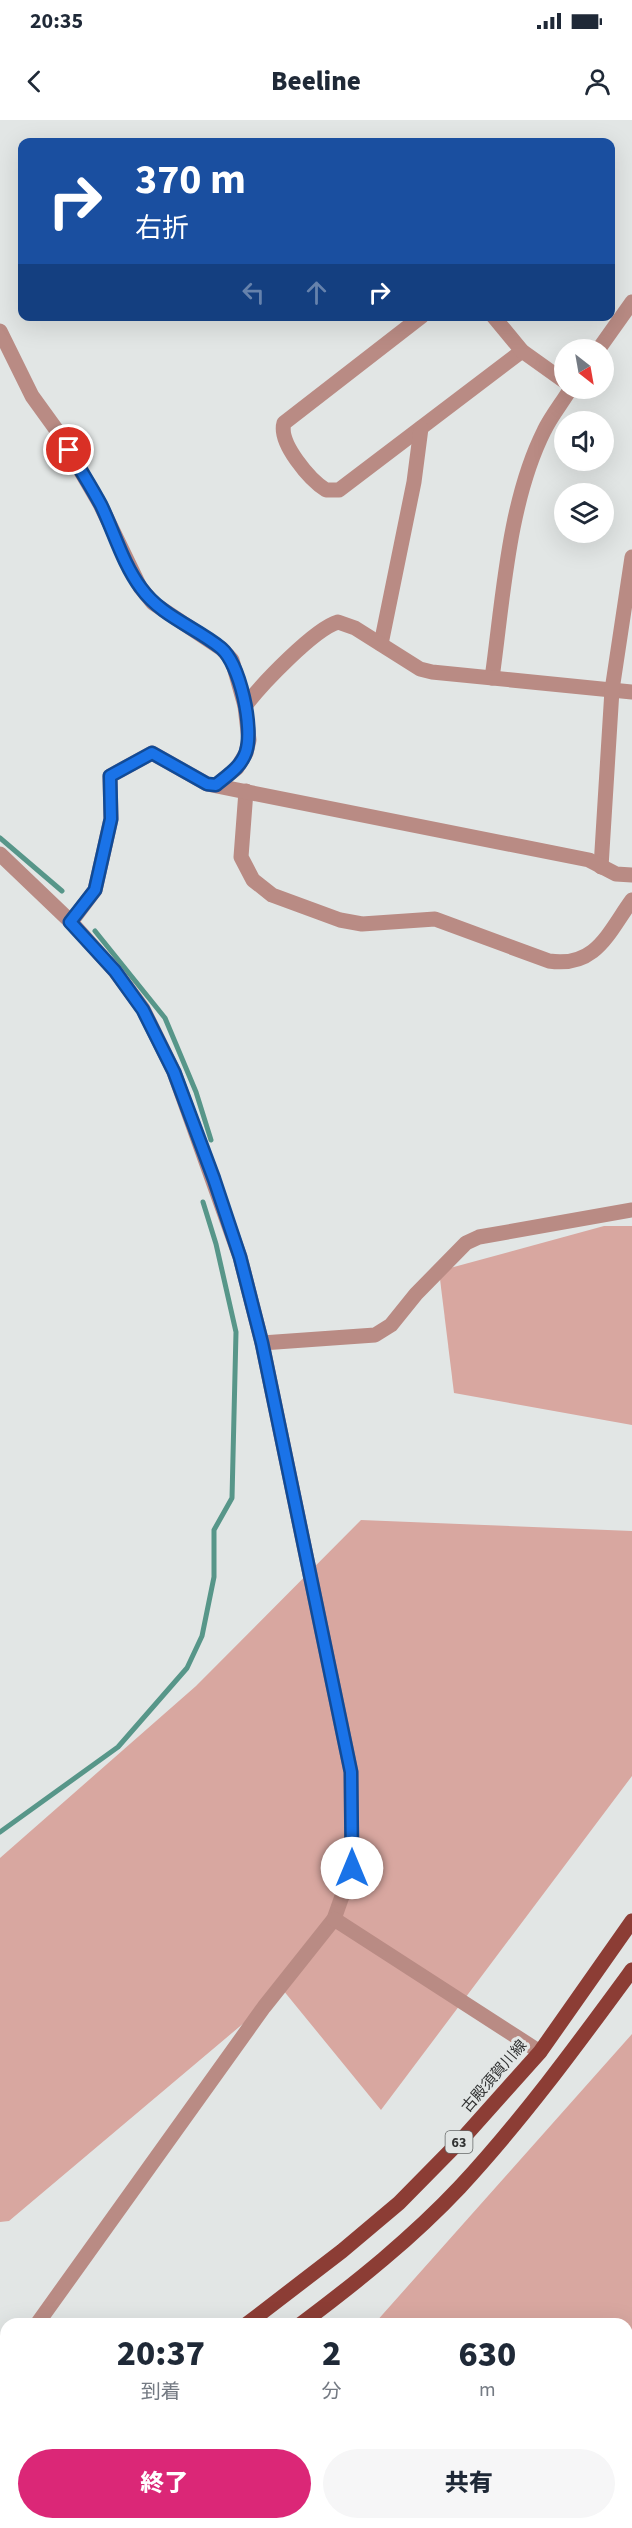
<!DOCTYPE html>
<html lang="ja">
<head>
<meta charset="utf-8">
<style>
  body { margin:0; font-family:"Source Sans 3","Noto Sans JP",sans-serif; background:#f6f6f7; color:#1f2937; height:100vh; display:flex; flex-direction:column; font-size:22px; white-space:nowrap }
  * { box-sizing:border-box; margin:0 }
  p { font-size:20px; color:#747a83 }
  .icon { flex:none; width:33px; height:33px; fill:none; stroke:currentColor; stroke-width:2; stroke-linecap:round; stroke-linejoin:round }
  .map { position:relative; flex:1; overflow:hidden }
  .side { position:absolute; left:0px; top:2198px; width:633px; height:212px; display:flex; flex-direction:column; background:#fff; border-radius:18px 18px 0 0; box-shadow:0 6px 24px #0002 }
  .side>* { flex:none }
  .top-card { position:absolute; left:18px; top:18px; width:597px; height:183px; border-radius:12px; box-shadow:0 6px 24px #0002; background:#1a4fa0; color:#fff; overflow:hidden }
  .needle { width:39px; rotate:149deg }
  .tools { position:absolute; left:554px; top:219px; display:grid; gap:12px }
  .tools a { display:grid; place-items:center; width:60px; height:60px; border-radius:50%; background:#fff; box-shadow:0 6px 24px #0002; font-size:30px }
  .pin { position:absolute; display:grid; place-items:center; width:51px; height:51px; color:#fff; margin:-26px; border:3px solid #fff; border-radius:50%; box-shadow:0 2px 6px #0007 }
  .me { position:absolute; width:66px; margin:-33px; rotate:0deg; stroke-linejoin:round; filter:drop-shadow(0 0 4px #0008) }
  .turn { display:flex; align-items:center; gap:21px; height:126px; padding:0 18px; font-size:27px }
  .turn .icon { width:78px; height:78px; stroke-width:2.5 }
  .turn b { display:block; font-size:42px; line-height:51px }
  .lanes { display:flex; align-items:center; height:57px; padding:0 18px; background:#0003; justify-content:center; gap:30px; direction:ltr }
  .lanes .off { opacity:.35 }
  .eta { display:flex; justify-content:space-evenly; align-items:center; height:102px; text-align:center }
  .eta b { font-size:36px; font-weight:800; line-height:42px }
  .action { display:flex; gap:12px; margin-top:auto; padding:12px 18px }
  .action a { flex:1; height:69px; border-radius:36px; background:#db2777; color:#fff; font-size:24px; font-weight:800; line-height:69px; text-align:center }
  .action a+a { background:#f6f6f7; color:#1f2937 }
  .status { display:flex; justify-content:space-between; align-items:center; height:42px; padding:0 30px; background:#fff; direction:ltr }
  .status svg { height:16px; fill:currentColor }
  header { display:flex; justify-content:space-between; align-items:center; height:78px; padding:0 18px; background:#fff; font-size:27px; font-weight:800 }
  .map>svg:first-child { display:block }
  .green { fill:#d8a7a0 }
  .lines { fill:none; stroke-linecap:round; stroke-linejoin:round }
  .stream { stroke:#579689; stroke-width:5 }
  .minor { stroke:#b98b84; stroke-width:15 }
  .major { stroke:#8c3d35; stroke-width:15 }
  .route-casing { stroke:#114b97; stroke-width:15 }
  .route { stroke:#1a73e8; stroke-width:10 }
  .labels { text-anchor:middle; stroke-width:6; stroke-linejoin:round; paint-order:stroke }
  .shield { fill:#e2e6e5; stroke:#666868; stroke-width:1.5 }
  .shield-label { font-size:14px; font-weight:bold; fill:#313232 }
  .street-label { font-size:15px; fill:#313232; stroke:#e2e6e5 }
</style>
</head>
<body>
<div class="status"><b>20:35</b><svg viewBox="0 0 49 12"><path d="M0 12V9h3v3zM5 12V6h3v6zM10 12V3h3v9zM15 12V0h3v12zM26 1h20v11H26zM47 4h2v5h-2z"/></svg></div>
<header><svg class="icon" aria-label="back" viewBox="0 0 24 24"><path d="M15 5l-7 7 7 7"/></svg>Beeline<svg class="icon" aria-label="person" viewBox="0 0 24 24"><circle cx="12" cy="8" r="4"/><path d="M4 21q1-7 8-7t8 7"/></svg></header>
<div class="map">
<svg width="632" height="2408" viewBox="0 0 632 2408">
  <rect width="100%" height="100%" fill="#e2e6e5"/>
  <g class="green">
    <path d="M604,1106H632V1305L454,1273L439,1151Z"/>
    <path d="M361,1400L632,1411V1656L381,1990L283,1870L9,2101L0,2102V1738L196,1566Z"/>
    <path d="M632,1914V2408H50L57,2403H627V2204L375,2203Z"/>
  </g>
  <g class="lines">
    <g class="stream">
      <path d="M0,718L62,771"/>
      <path d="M95,811L165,898L196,972L211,1020"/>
      <path d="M0,1712L118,1627L187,1548L202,1516L214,1457V1410L232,1378L236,1212L216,1124L203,1082"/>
    </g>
    <g class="minor">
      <path d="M422,196L284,303C278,323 310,360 326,370H339L522,231"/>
      <path d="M493,196L522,231L564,261"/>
      <path d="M0,211L32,276L58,312L100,384L140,467L153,483L222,529L232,540L245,586L249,620L246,633L237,648L216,665"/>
      <path d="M598,230L632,182"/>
      <path d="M381,524L414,362L421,308"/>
      <path d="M492,558C503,480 508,383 544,311C551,296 562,283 571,268"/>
      <path d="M245,586C261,565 314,509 338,502L355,508L420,549L432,552L632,572"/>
      <path d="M246,671L241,737L253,760L272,775L340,800L362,804L435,799L549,841C596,848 608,813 632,780"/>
      <path d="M0,734L71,802L115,851L143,889L174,952L240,1137L262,1223L351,1652L352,1748L334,1799L264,1887L37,2204"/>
      <path d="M601,747L612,570L632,437"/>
      <path d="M71,802L95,770L111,699L110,656L152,633L207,664L589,740L616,754L632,755"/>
      <path d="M262,1223L375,1215L391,1205L416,1174L466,1123L479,1117L632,1090"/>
      <path d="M334,1799L540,1932"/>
      <path d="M0,2253L6,2245"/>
      <path d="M4,2408L18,2403"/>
    </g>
    <g class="major">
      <path d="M247,2204L342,2131L399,2083L464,2017L540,1932L632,1801"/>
      <path d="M301,2204C357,2162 412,2118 460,2067C523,1999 577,1925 632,1850"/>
      <path d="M0,2337L6,2334"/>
      <path d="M0,2370L6,2368"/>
    </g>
  </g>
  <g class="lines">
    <defs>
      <path id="route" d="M69,330C79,348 91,366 101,385C114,412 123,444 141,468C161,496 195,507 221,528C240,544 254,608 246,632C241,647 228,655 216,665L207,664L152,633L110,656L111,699L95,770L70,802L115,851L143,890L174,952L214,1059L240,1137L262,1223L351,1652L352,1748"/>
    </defs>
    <use href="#route" class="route-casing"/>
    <use href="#route" class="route"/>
  </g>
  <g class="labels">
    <rect class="shield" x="445.5" y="2011" width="27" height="22" rx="4.5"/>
    <g class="shield-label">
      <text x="459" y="2027">63</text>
    </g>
    <g class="street-label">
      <text transform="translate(494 1956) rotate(-49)" y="5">古殿須賀川線</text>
    </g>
  </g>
</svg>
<div class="tools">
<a><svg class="needle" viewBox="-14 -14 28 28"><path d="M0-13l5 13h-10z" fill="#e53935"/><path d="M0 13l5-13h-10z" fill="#747a83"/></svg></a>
<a><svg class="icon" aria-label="sound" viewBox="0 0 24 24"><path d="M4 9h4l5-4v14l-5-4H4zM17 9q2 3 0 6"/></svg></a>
<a><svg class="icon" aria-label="layers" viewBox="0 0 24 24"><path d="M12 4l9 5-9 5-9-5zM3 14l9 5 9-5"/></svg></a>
</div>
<div class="pin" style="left:69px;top:330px;background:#d93025"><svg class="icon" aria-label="arrive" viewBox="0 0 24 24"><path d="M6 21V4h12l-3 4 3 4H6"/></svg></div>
<svg class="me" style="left:352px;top:1748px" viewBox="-20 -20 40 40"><circle r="19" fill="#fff"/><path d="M0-13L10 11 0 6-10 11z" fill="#1a73e8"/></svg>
<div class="top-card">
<div class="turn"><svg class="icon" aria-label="right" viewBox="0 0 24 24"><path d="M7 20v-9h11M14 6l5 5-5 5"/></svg><div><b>370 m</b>右折</div></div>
<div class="lanes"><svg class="icon off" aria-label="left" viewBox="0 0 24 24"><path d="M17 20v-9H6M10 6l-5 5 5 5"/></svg><svg class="icon off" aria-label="ahead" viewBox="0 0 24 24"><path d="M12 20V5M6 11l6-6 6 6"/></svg><svg class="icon" aria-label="right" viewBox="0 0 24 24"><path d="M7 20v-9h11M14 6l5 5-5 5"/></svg></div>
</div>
<section class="side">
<div class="eta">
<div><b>20:37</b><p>到着</p></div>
<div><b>2</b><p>分</p></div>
<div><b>630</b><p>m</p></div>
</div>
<div class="action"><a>終了</a><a>共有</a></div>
</section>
</div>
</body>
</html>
